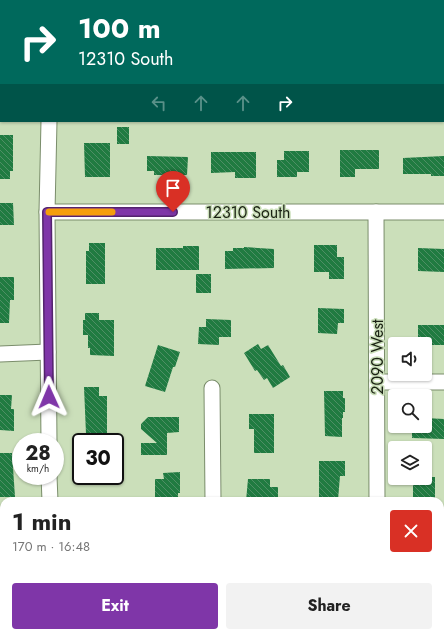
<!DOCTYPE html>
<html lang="en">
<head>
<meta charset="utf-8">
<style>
  body { margin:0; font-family:Jost,sans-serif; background:#f2f2f2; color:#222; height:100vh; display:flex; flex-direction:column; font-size:15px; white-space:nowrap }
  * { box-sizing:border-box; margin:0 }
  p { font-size:13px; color:#767676 }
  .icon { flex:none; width:22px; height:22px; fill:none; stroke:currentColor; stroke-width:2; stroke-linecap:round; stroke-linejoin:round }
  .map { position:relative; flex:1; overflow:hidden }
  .details { position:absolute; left:0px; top:497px; width:444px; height:140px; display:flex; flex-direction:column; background:#fff; border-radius:12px 12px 0 0; box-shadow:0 1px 3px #0004 }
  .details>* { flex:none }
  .guide { position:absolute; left:0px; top:0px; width:444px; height:122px; box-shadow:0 1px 3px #0004; background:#00695c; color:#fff; overflow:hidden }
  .tools { position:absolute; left:388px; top:337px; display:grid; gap:8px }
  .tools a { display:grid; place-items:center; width:44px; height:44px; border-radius:4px; background:#fff; box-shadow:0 1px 3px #0004; font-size:20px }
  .speed { position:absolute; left:12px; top:433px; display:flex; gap:8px; font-size:20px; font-weight:700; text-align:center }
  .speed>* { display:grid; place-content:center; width:52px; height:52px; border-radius:50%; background:#fff; box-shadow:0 1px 3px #0004; line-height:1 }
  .speed small { font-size:10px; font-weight:400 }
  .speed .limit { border:2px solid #111; border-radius:6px; background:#fff; color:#111 }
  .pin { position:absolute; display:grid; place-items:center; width:34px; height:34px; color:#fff; margin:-41px -17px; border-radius:50% 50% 50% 0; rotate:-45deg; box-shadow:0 0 4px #0007 }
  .pin .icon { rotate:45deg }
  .me { position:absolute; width:44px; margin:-22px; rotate:359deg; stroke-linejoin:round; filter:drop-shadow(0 0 3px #0008) }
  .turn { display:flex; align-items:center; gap:14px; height:84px; padding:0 12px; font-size:18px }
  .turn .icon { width:52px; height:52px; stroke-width:2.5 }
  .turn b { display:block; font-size:28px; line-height:34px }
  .lanes { display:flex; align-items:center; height:38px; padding:0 12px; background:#0003; justify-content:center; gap:20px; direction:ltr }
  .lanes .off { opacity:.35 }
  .round { display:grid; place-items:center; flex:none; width:42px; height:42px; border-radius:4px; background:#f2f2f2 }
  .head { display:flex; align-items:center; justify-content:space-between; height:68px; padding:0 12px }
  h1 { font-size:24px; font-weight:700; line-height:30px }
  .button { display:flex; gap:8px; margin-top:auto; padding:8px 12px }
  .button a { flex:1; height:46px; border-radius:4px; background:#7f36a8; color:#fff; font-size:16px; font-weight:700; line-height:46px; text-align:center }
  .button a+a { background:#f2f2f2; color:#222 }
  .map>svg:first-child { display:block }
  .building { fill:url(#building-back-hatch) }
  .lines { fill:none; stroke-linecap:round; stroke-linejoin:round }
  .minor-casing { stroke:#7a8d6b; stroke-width:17 }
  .minor { stroke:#fff; stroke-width:15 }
  .route-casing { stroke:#53236d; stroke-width:10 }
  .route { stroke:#7f36a8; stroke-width:7 }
  .slow { stroke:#f59e0b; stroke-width:7 }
  .labels { text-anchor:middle; stroke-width:3; stroke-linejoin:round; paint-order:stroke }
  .street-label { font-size:16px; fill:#1b2214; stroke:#cbdfba }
</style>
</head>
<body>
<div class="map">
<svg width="444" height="637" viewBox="0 0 444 637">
  <defs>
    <pattern id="building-back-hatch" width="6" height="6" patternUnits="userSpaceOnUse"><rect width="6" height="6" fill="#207b41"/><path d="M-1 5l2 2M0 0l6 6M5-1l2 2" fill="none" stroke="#4e8f65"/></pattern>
  </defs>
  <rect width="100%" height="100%" fill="#cbdfba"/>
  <g class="building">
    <rect x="117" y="127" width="12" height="17"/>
    <path d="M0,135H13V171H10V179H0Z"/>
    <path d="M84,143H110V177H85Z"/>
    <path d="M340,150H379V169H355V177H340Z"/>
    <path d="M284,151H309V172H297V177H277V160H284Z"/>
    <path d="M211,152H256V178H235V172L211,173Z"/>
    <path d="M147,156L188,157L187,175H154V171H147Z"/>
    <path d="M444,156V176H431V174H403V158Z"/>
    <path d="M0,203H13L14,225H0Z"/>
    <path d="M89,243H105V284H86V251H89Z"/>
    <path d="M314,245H337V257H344V279H329V272H314Z"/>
    <path d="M183,246H199V270H156V248H183Z"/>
    <path d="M244,247L274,249V268L225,269V251H233V248H244Z"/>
    <path d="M418,248L444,249V272L418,271Z"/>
    <rect x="196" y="274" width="15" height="19"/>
    <path d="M0,277H14V300H10L9,323H0Z"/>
    <path d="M318,308L344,309V323H338L337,334L318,333Z"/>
    <path d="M85,313H99V320H114V356L90,355V348H88V335H83V320H85Z"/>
    <path d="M206,319L231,320V337H219V345L198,344L199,327H206Z"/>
    <path d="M418,325H444V345H425L424,342H418Z"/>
    <path d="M258,344L261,349L268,345L281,366L283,365L290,377L273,388L267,378L264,380L257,370L255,371L244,353Z"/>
    <path d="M158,345L180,352L175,367H173L165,392L145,386Z"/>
    <path d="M84,387H99V396H107V433L86,434Z"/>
    <path d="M324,391H343V398H345V412H343V418H342V437L325,436Z"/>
    <path d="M0,395H12L11,409H14V431L0,430Z"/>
    <path d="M249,414H274V453H254V429H249Z"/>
    <path d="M148,417H179V432L167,433V455H141V443H157L141,429V424Z"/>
    <path d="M425,418L444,419V439L412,438V426H425Z"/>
    <path d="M0,453H12L15,497H0Z"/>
    <path d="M319,461H345V476H340L338,500H319Z"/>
    <path d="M180,472V493H178V501H155V479H164L163,473Z"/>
    <path d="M425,477H435V501H413V478H425Z"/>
    <path d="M248,479H270V487H278V498H274V501H246Z"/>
  </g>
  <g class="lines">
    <defs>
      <g id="minor">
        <path d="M48,1V0"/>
        <path d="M443,33H444"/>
        <path d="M49,121L47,212L49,442"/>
        <path d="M47,212H444"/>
        <path d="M376,212L377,501"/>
        <path d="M0,354L48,352"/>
        <path d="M377,382H444"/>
        <path d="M212,388L213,501"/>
        <path d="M49,476L50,501"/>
        <path d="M440,552H444"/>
        <path d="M46,637V633"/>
      </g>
    </defs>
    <use href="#minor" class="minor-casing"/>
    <use href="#minor" class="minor"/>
  </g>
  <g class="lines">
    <defs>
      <path id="route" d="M49,397L47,212H173"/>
    </defs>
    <use href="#route" class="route-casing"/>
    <use href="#route" class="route"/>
    <path class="slow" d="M49,212H112"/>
  </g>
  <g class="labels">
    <g class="street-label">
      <text x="248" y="218">12310 South</text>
      <text transform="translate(377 357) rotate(-90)" y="6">2090 West</text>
    </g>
  </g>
</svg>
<div class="tools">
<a><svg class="icon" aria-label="sound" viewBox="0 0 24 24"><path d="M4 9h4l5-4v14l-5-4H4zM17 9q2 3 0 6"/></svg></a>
<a><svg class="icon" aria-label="search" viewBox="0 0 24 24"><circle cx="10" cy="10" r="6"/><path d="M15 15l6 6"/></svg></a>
<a><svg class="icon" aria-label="layers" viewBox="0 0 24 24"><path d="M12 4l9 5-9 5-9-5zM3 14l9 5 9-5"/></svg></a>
</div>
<div class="speed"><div>28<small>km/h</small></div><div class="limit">30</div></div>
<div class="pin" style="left:173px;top:212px;background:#d93025"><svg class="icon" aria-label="arrive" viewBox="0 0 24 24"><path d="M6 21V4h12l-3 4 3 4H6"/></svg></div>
<svg class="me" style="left:49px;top:397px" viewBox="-20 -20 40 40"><path d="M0-17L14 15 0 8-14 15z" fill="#7f36a8" stroke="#fff" stroke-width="4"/></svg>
<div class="guide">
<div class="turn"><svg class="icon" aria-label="right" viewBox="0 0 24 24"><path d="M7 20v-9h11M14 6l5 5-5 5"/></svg><div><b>100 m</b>12310 South</div></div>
<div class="lanes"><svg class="icon off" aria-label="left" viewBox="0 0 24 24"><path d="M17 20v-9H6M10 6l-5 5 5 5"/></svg><svg class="icon off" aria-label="ahead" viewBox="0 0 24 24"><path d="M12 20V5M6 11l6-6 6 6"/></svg><svg class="icon off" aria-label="ahead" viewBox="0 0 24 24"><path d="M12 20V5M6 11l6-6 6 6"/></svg><svg class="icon" aria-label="right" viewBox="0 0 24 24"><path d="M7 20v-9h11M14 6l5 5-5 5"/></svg></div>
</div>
<section class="details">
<div class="head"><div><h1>1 min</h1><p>170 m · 16:48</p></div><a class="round" style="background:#d93025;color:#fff"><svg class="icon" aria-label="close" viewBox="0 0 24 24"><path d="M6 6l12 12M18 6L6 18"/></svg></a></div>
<div class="button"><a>Exit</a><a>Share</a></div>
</section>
</div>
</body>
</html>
